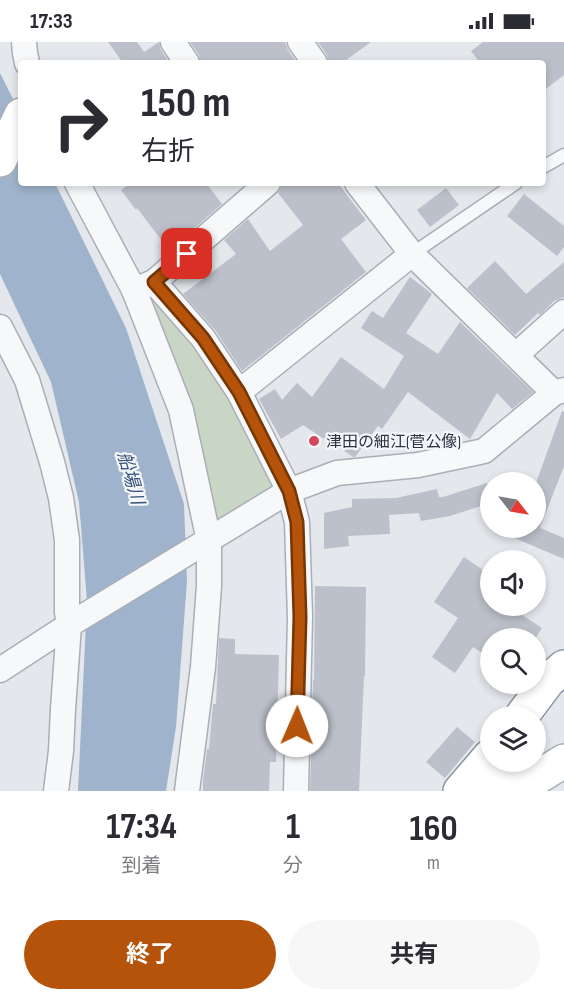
<!DOCTYPE html>
<html lang="ja">
<head>
<meta charset="utf-8">
<style>
  body { margin:0; font-family:"Sofia Sans Condensed","Noto Sans JP",sans-serif; background:#f7f7f7; color:#2b2b33; height:100vh; display:flex; flex-direction:column; font-size:22px; white-space:nowrap }
  * { box-sizing:border-box; margin:0 }
  p { font-size:20px; color:#7c7c81 }
  .icon { flex:none; width:33px; height:33px; fill:none; stroke:currentColor; stroke-width:2; stroke-linecap:round; stroke-linejoin:round }
  .map { position:relative; height:749px; overflow:hidden }
  .details { display:flex; flex-direction:column; background:#fff; flex:1 }
  .details>* { flex:none }
  .banner { position:absolute; left:18px; top:18px; width:528px; height:126px; border-radius:6px; box-shadow:0 3px 9px #0003; background:#fff; color:#2b2b33; overflow:hidden }
  .needle { width:39px; rotate:121deg }
  .controls { position:absolute; left:480px; top:430px; display:grid; gap:12px }
  .controls a { display:grid; place-items:center; width:66px; height:66px; border-radius:50%; background:#fff; box-shadow:0 3px 9px #0003; font-size:30px }
  .pin { position:absolute; display:grid; place-items:center; width:51px; height:51px; color:#fff; margin:-26px; border-radius:12px; box-shadow:0 3px 9px #0006 }
  .me { position:absolute; width:66px; margin:-33px; rotate:1deg; stroke-linejoin:round; filter:drop-shadow(0 0 4px #0008) }
  .turn { display:flex; align-items:center; gap:21px; height:126px; padding:0 24px; font-size:27px }
  .turn .icon { width:78px; height:78px; stroke-width:2.5 }
  .turn b { display:block; font-size:42px; line-height:51px }
  .eta { display:flex; justify-content:space-evenly; align-items:center; height:102px; text-align:center }
  .eta b { font-size:36px; font-weight:700; line-height:42px }
  .primary-button { display:flex; gap:12px; margin-top:auto; padding:12px 24px }
  .primary-button a { flex:1; height:69px; border-radius:36px; background:#b45309; color:#fff; font-size:24px; font-weight:700; line-height:69px; text-align:center }
  .primary-button a+a { background:#f7f7f7; color:#2b2b33 }
  .status { display:flex; justify-content:space-between; align-items:center; height:42px; padding:0 30px; background:#fff; direction:ltr }
  .status svg { height:16px; fill:currentColor }
  .map>svg:first-child { display:block }
  .green { fill:#c9d6c5 }
  .water { fill:#9fb4cc }
  .building { fill:#bbc0ca }
  .lines { fill:none; stroke-linecap:round; stroke-linejoin:round }
  .lane-casing { stroke:#a9aeb7; stroke-width:15 }
  .street-casing { stroke:#a9aeb7; stroke-width:27 }
  .secondary-casing { stroke:#a9aeb7; stroke-width:36 }
  .highway-casing { stroke:#8b94a3; stroke-width:36 }
  .lane { stroke:#f7f8fa; stroke-width:12 }
  .street { stroke:#f7f8fa; stroke-width:24 }
  .secondary { stroke:#fff; stroke-width:33 }
  .highway { stroke:#fff; stroke-width:33 }
  .route-casing { stroke:#753606; stroke-width:15 }
  .route { stroke:#b45309; stroke-width:10 }
  .poi-dot { fill:#d1495b; stroke:#f4f6f9; stroke-width:2 }
  .labels { text-anchor:middle; stroke-width:4.5; stroke-linejoin:round; paint-order:stroke }
  .poi-label { font-size:16px; fill:#2b3445; stroke:#f4f6f9; text-anchor:start }
  .water-label { font-size:18px; font-style:italic; fill:#34527a; stroke:#f4f6f9 }
</style>
</head>
<body>
<div class="status"><b>17:33</b><svg viewBox="0 0 49 12"><path d="M0 12V9h3v3zM5 12V6h3v6zM10 12V3h3v9zM15 12V0h3v12zM26 1h20v11H26zM47 4h2v5h-2z"/></svg></div>
<div class="map">
<svg width="564" height="749" viewBox="0 0 564 749">
  <rect width="100%" height="100%" fill="#e4e7ec"/>
  <path class="green" d="M158,259L199,313L238,370L275,444L218,483L190,371L149,265Z"/>
  <path class="water" d="M0,31L21,73V141H55L126,286L184,462L187,539L176,685L166,749H78L87,559L79,460L51,340L0,232Z"/>
  <g class="building">
    <path d="M108,0H137L144,10L159,0L161,8L170,21H123Z"/>
    <path d="M190,0H285L288,8L297,21H201L199,13Z"/>
    <path d="M318,0H371L342,21H329L327,13Z"/>
    <path d="M483,0H564V33L543,49V21H480L471,9Z"/>
    <path d="M131,141H206L222,162L169,208L137,166L136,168L121,148Z"/>
    <path d="M284,141H338L366,178L341,197L366,230L242,329L215,288L183,252L236,212L224,198L248,177L270,209L303,183L278,151L282,143Z"/>
    <path d="M446,146L459,163L430,185L417,168Z"/>
    <path d="M524,152L564,184V205L557,214L507,174Z"/>
    <path d="M495,219L526,252L564,220V255L554,259L540,273L538,271L515,293L467,246Z"/>
    <path d="M410,235L432,252L406,291L438,312L460,280L533,350L512,367L497,351L470,397L408,350L382,387L378,384L355,415H353L328,397L327,399L303,383L281,397L259,357L275,347L282,358L297,341L312,355L341,315L384,347L404,314L361,286L372,269L383,276Z"/>
    <path d="M562,369L564,370V424L540,486L564,496V517L491,486H536V441Z"/>
    <path d="M487,441L490,452V461L450,474L421,479L419,471L389,473L390,492L348,494L349,504L324,507V471L352,465V457L396,456L437,447L439,455H443Z"/>
    <path d="M464,515L490,533V564H508L542,586L535,597H490V616L473,605L455,631L432,615L458,576L434,560Z"/>
    <path d="M315,544L366,545L365,634H364L359,749H310L313,638H314Z"/>
    <path d="M219,596L235,597V612L279,613L276,720H270L269,749H203V739L207,707H209L213,662H216Z"/>
    <path d="M457,685L475,700L445,736L426,720Z"/>
  </g>
  <g class="lines">
    <defs>
      <g id="lane">
        <path d="M543,125L564,113"/>
        <path d="M412,212L516,141"/>
      </g>
      <g id="street">
        <path d="M24,0L25,11L27,21"/>
        <path d="M173,0L187,21"/>
        <path d="M300,0L315,21"/>
        <path d="M77,141L134,248L154,240L268,141"/>
        <path d="M357,141L412,212L554,351"/>
        <path d="M154,240L203,296L239,350L289,449L297,480L300,575L296,749"/>
        <path d="M134,248L181,368L209,499V544L203,625L187,749"/>
        <path d="M0,285L27,338L52,420L61,456L67,498V570L69,583L63,667L61,709L56,749"/>
        <path d="M516,313L564,270"/>
        <path d="M239,350L412,212"/>
        <path d="M0,628L69,583L289,449L337,431L418,423L484,409L554,351L564,348"/>
      </g>
      <g id="secondary">
        <path d="M0,118L21,73"/>
        <path d="M515,749L564,719"/>
      </g>
      <g id="highway">
        <path d="M521,675L548,639L564,625"/>
        <path d="M460,749L490,714"/>
        <path d="M495,749L514,720"/>
      </g>
    </defs>
    <use href="#lane" class="lane-casing"/>
    <use href="#street" class="street-casing"/>
    <use href="#secondary" class="secondary-casing"/>
    <use href="#highway" class="highway-casing"/>
    <use href="#lane" class="lane"/>
    <use href="#street" class="street"/>
    <use href="#secondary" class="secondary"/>
    <use href="#highway" class="highway"/>
  </g>
  <g class="lines">
    <defs>
      <path id="route" d="M187,212L154,240L203,296L239,350L289,449L297,480L300,575L297,684"/>
    </defs>
    <use href="#route" class="route-casing"/>
    <use href="#route" class="route"/>
  </g>
  <circle class="poi-dot" cx="314" cy="399" r="6"/>
  <g class="labels">
    <g class="poi-label">
      <text x="326" y="405">津田の細江(菅公像)</text>
    </g>
    <g class="water-label">
      <text transform="translate(131 436) rotate(74)" y="6">船場川</text>
    </g>
  </g>
</svg>
<div class="controls">
<a><svg class="needle" viewBox="-14 -14 28 28"><path d="M0-13l5 13h-10z" fill="#e53935"/><path d="M0 13l5-13h-10z" fill="#7c7c81"/></svg></a>
<a><svg class="icon" aria-label="sound" viewBox="0 0 24 24"><path d="M4 9h4l5-4v14l-5-4H4zM17 9q2 3 0 6"/></svg></a>
<a><svg class="icon" aria-label="search" viewBox="0 0 24 24"><circle cx="10" cy="10" r="6"/><path d="M15 15l6 6"/></svg></a>
<a><svg class="icon" aria-label="layers" viewBox="0 0 24 24"><path d="M12 4l9 5-9 5-9-5zM3 14l9 5 9-5"/></svg></a>
</div>
<div class="pin" style="left:187px;top:212px;background:#d93025"><svg class="icon" aria-label="arrive" viewBox="0 0 24 24"><path d="M6 21V4h12l-3 4 3 4H6"/></svg></div>
<svg class="me" style="left:297px;top:684px" viewBox="-20 -20 40 40"><circle r="19" fill="#fff"/><path d="M0-13L10 11 0 6-10 11z" fill="#b45309"/></svg>
<div class="banner">
<div class="turn"><svg class="icon" aria-label="right" viewBox="0 0 24 24"><path d="M7 20v-9h11M14 6l5 5-5 5"/></svg><div><b>150 m</b>右折</div></div>
</div>
</div>
<section class="details">
<div class="eta">
<div><b>17:34</b><p>到着</p></div>
<div><b>1</b><p>分</p></div>
<div><b>160</b><p>m</p></div>
</div>
<div class="primary-button"><a>終了</a><a>共有</a></div>
</section>
</body>
</html>
